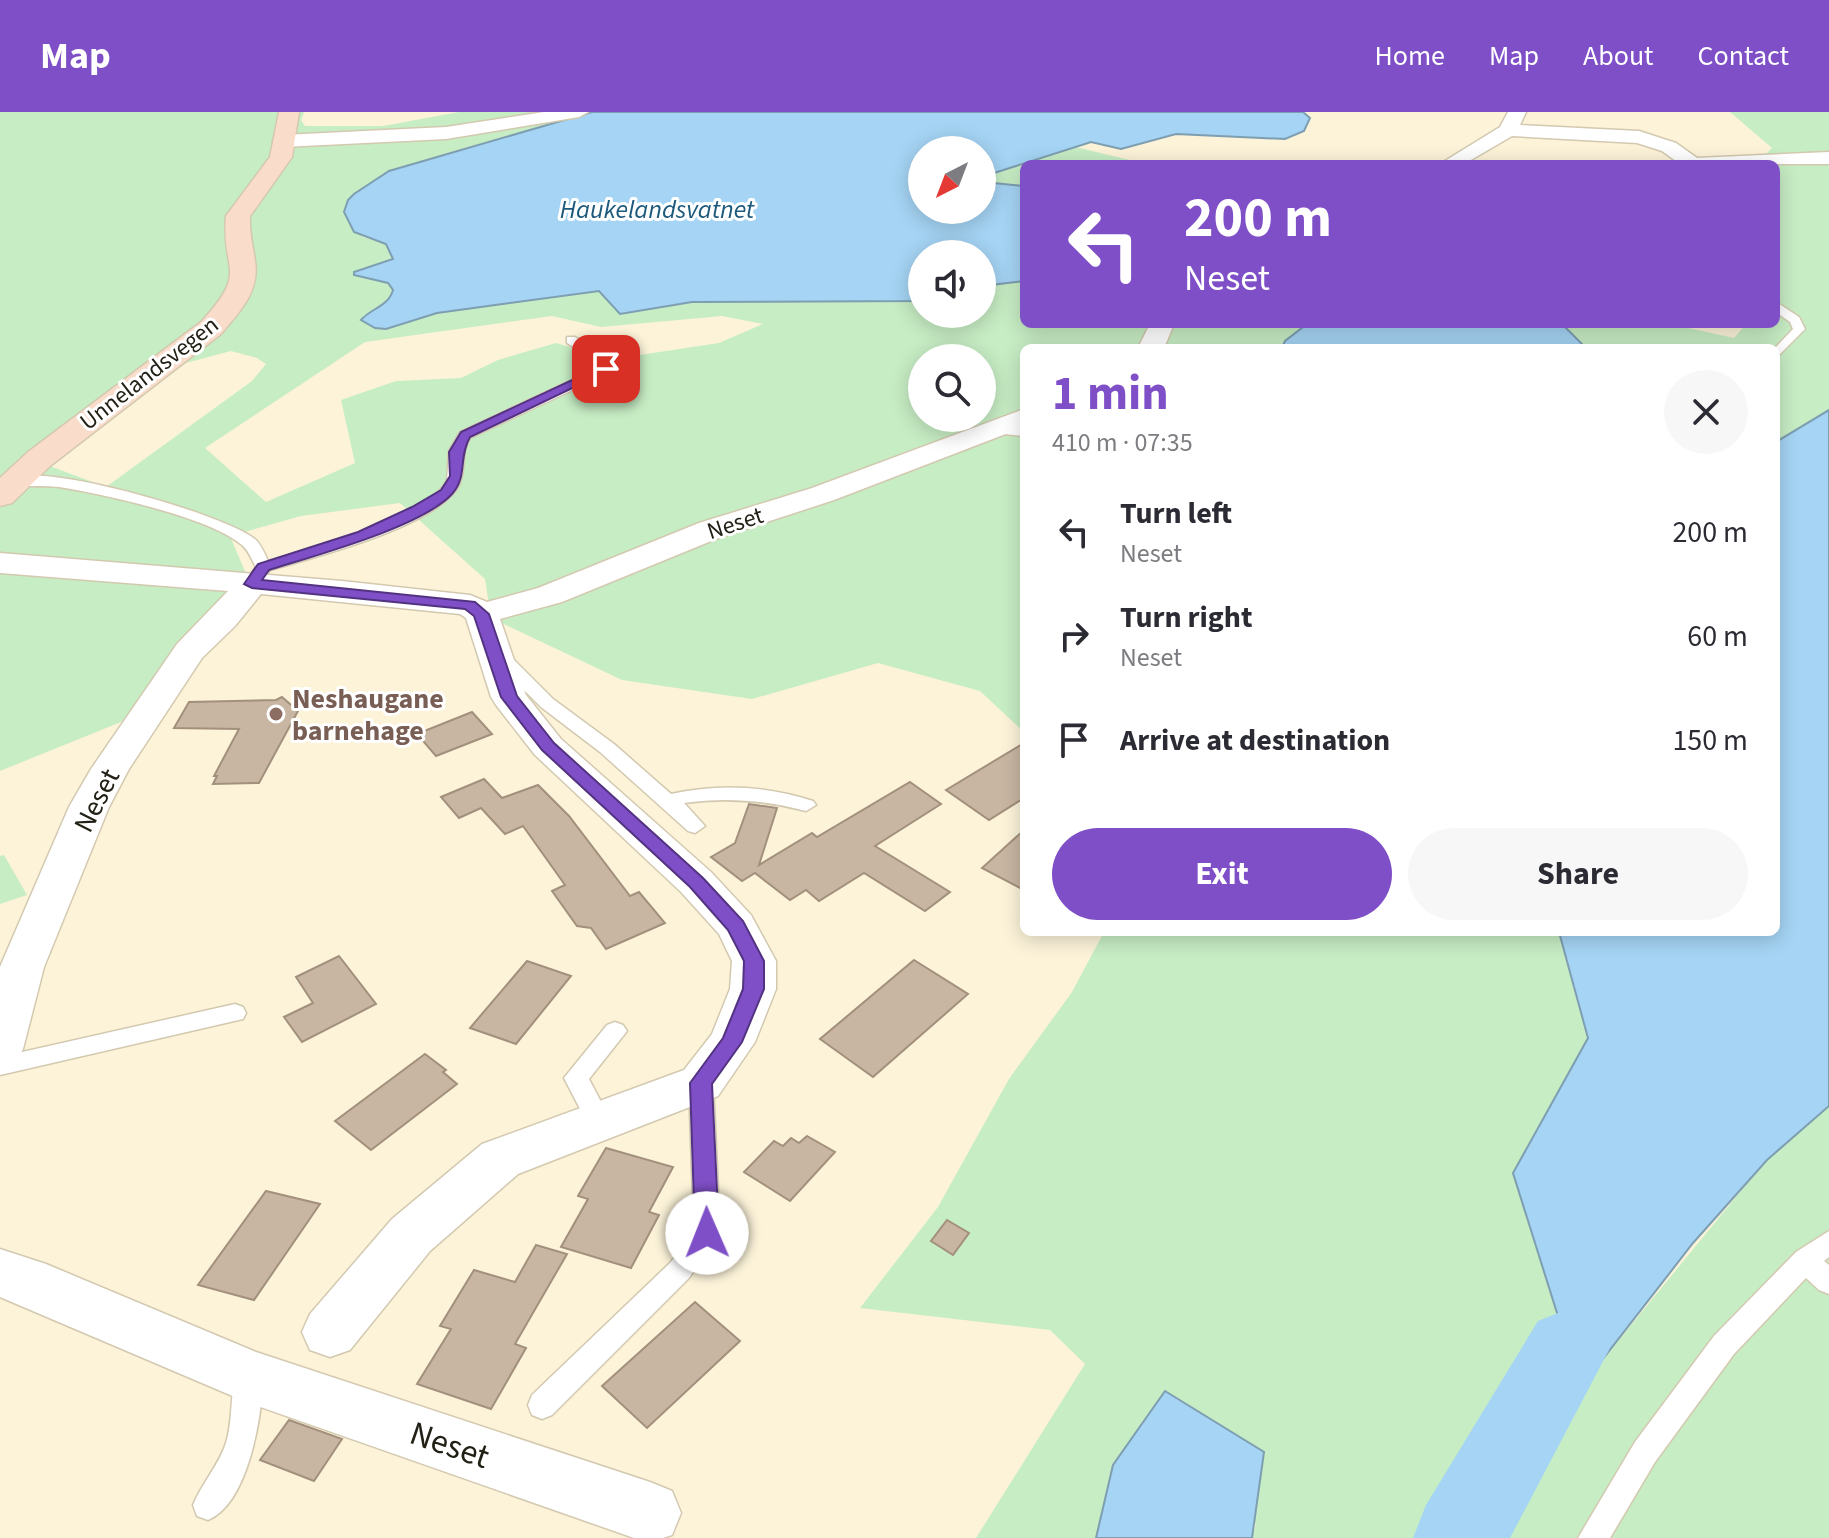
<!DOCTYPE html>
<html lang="en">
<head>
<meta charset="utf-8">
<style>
  body { margin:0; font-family:"Source Sans 3",sans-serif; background:#f7f7f7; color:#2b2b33; height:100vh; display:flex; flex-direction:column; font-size:30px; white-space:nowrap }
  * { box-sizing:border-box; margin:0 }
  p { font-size:26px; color:#7c7c81 }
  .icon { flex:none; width:44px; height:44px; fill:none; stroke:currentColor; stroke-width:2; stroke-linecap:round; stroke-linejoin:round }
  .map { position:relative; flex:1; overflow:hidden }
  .panel { position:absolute; left:1020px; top:232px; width:760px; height:592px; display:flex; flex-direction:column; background:#fff; border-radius:12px; box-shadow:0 4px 20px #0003 }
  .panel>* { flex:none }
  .top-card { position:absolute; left:1020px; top:48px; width:760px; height:168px; border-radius:12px; box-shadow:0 4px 20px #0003; background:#7f4fc7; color:#fff; overflow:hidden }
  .needle { width:52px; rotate:222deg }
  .controls { position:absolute; left:908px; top:24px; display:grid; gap:16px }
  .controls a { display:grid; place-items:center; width:88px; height:88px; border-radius:50%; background:#fff; box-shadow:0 4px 20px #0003; font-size:40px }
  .pin { position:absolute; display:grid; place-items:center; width:68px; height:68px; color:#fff; margin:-34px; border-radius:16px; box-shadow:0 4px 12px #0006 }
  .me { position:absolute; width:88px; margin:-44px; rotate:359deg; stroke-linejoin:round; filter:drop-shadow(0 0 6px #0008) }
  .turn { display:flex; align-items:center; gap:28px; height:168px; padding:0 32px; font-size:36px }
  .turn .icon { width:104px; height:104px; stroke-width:2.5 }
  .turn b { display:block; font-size:56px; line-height:68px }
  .round { display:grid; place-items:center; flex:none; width:84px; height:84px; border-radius:42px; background:#f7f7f7 }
  .head { display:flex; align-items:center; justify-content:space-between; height:136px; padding:0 32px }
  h1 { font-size:48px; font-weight:700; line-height:60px; color:#7f4fc7 }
  .action { display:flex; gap:16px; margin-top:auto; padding:16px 32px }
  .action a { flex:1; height:92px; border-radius:48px; background:#7f4fc7; color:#fff; font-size:32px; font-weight:700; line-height:92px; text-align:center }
  .action a+a { background:#f7f7f7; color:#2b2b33 }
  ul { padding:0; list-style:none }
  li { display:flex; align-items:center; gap:24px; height:104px; padding:0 32px }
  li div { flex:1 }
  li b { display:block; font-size:30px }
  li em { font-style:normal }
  header { display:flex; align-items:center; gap:48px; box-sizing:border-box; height:112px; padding:0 40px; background:#7f4fc7; color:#fff }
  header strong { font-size:38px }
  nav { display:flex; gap:44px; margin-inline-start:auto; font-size:28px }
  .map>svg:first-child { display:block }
  .green { fill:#c7edc4; fill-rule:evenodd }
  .water { fill:#a5d4f4; stroke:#7e9eb1; stroke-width:2; fill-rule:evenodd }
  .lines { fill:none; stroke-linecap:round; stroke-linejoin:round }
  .river { fill:#a5d4f4; fill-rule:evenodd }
  .building { fill:#c8b6a2; stroke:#a2907d; stroke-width:2 }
  .lane-casing { stroke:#d3c9b0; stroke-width:3 }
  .street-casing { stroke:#d3c9b0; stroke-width:3 }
  .secondary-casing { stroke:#d3c9b0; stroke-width:3 }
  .lane { fill:#fff; fill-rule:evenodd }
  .street { fill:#fff; fill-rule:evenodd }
  .secondary { fill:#fadccb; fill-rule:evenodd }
  .route { fill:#7f4fc7; stroke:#533381; stroke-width:2 }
  .education-dot { fill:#8d6e63; stroke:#fff; stroke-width:3 }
  .labels { text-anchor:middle; stroke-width:6; stroke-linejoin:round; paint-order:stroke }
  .far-street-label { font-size:24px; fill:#232016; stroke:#fff }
  .far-water-label { font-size:26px; font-style:italic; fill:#1c597d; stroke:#fff }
  .education-label { font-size:28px; font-weight:bold; fill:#785e54; stroke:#fff; text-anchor:start }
  .street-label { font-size:28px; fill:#232016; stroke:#fff }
  .near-street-label { font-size:34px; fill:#232016; stroke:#fff }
</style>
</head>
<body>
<header>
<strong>Map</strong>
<nav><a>Home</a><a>Map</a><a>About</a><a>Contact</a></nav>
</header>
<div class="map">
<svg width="1829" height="1426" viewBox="0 0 1829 1426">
  <rect width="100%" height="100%" fill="#fcf3d9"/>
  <g class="green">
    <path d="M0,0H304L301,8L305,14H383L459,0H592L389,59L348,88L363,125L386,132L393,147L363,156L361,166C374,167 385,166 393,178L383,193L363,204L386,217L437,201L599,179L620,202L692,190L922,189V202H982V174L1024,169V212H1307L1285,229L1282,236H1024V620L980,579L878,551L752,587L622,568L491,506L485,467L400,391L301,404L230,424L252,476L121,610L0,659ZM552,204L601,215L722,204L763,212L719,231L613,247L556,231L498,248L461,266L396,269L341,288L355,351L266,390L205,336L365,230ZM231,239L257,246L266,252L252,269L106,375L31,347L182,252ZM922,246H982V306H922Z"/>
    <path d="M1730,0H1829V298L1776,330V236H1581L1582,232L1562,212H1670L1734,226L1746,212H1776V52L1762,46L1772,36Z"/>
    <path d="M1076,35L1146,52H1024V74L994,71L990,63Z"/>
    <path d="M4,743L27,783L0,792V744Z"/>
    <path d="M1104,820H1559L1588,926L1513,1061L1595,1257L1767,1047L1829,994V1426H1494L1594,1259L1551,1287L1444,1426H1252L1256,1412L1113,1353L1096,1426H976L1085,1252L1050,1218L860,1196L938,1095L1009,967L1072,880Z"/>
  </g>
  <g class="water">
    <path d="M592,0H1303L1310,6L1304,19L1285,27L1176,22L1121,37L1091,30L991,62L994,71L1024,74V169L982,174V142H922V189L692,190L620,202L599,179L437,201L386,217L375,216L361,208C371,196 388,195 393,178L388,171L354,163V160L393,147L386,132L354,120L344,100L348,88L354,82L389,59ZM922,38H982V98H922Z"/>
    <path d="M1307,212H1562L1582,232L1581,236H1282L1285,229Z"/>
    <path d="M1829,298V994L1767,1048L1693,1131L1595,1257L1568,1236L1513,1061L1588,926L1559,820H1776V330Z"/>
    <path d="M1165,1279L1264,1340L1252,1426H1096L1113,1353Z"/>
  </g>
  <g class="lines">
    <path class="river" d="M1568,1197L1598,1209L1610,1236L1510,1426H1413L1426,1393L1538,1209Z"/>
  </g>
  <g class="building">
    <path d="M282,585L298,599L259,671L213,672L217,664H214L239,617L174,616L189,590L276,588Z"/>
    <path d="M472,600L492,622L436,644L417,622Z"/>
    <path d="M1024,631V686L989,708L946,678Z"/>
    <path d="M484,667L502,686L538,673L569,704L630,784L639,780L665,811L606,837L591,816L577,814L552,779L565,773L523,714L505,722L481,696L459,706L441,685Z"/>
    <path d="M910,670L941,692L875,734L950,780L925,799L864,761L819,789L806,778L790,788L755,761L742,769L711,745L735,731L749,692L777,696L759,753L812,721L817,725Z"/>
    <path d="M1024,718V778L982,756Z"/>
    <path d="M339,844L376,892L302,930L284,905L313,891L296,865Z"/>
    <path d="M914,848L968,882L873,965L820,927Z"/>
    <path d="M527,849L571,864L516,932L470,916Z"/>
    <path d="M425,942L446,958L443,960L457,972L371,1038L335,1009Z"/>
    <path d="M807,1024L835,1040L790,1089L744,1060L774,1029L783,1034L791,1026L799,1031Z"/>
    <path d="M606,1036L673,1055L649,1100L659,1103L631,1156L561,1135L588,1087L578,1084Z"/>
    <path d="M266,1079L320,1092L254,1188L198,1173Z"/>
    <path d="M947,1108L969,1121L953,1143L931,1129Z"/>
    <path d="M536,1133L567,1142L515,1232L526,1236L491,1297L417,1272L451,1217L440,1214L474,1158L515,1170Z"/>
    <path d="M695,1190L740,1229L647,1316L602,1274Z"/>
    <path d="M289,1308L342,1327L314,1369L260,1348Z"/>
  </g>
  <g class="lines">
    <defs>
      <g id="lane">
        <path d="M1776,190L1799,205L1805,217L1776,246L1775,236L1793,217L1790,210L1776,200Z"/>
        <path d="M567,225H575L612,247L611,260L470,326C459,343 468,362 456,378C429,416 315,445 270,458L262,469H250L248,466L256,455C252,448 248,438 243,434C211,405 102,382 59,375C44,373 22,377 11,368C36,347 230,404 256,428C261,433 265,442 268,449C310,437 425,407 447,369L449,339L460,320L600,255V251L567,231Z"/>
        <path d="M989,313L1024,316V324L984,320V314Z"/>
        <path d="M499,538L505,539L553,587L614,632L671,682C719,671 766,674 813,689L816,693L806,699C764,688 726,685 684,691L705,714L695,721L688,719L600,640L541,595L493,547L490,543Z"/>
        <path d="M235,892L243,895L246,901L243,907L0,963V945Z"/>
        <path d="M615,910L623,913L627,919L589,967L611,1009L608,1016L599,1019L590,1016L564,966L607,913Z"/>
        <path d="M701,962L709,964L713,971L720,1121L689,1166L552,1303L542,1307L532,1303L528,1293L532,1283L671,1150L694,1118L689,971L693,964Z"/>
        <path d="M1829,1119V1145L1824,1149L1829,1153V1182L1819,1178L1806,1166L1734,1242L1655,1350L1610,1426H1578L1635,1330L1714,1224L1796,1140Z"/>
        <path d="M249,1251L259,1255L263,1264C262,1303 249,1391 208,1408L197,1404L193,1393C202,1371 219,1353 226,1331C234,1306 229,1277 239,1255Z"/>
      </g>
      <g id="street">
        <path d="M544,0H588L579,5L446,27L283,35L273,29L283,23L446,15Z"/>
        <path d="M1508,0H1526L1520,13L1639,19L1676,31L1697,46L1829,40V52H1680L1662,39L1637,31L1512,24L1464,52H1440L1500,15Z"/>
        <path d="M1150,212H1174L1164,236H1138Z"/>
        <path d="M1024,297V315L834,388L721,425L562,490L500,507L526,583L561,627L711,760L751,803L776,849V877L755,930L718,984L518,1062L430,1139L350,1238L330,1245L310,1238L302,1220L310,1202L392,1107L482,1032L684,958L712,922L730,877L732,849L719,822L681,780L535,643L496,593L491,585L466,506L460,502L261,482L235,514L202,546L129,657L109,695L44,855L23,937L17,950L0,955V855L69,695L91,657L177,532L228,479L0,461V441L342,469L470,483L487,490L538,476L699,411L812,376Z"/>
        <path d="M0,1137L46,1152L256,1240L650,1370L672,1379L681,1401L672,1423L663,1426H634L249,1291L0,1185Z"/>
      </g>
      <path id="secondary" d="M279,0H299L292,45L250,104C249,120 253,134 255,149C260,180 239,200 221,222L50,354L12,391L0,394V366L28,340L201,210C250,157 221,161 226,104L270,45Z"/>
    </defs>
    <use href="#lane" class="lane-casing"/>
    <use href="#street" class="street-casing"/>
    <use href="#secondary" class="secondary-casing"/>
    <use href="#lane" class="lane"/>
    <use href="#street" class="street"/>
    <use href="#secondary" class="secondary"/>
  </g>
  <path class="route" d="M602,254L612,257L470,325C458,346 468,364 452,382C422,415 313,444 269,458L262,468L475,490L489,502L517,584L554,631L703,766L743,809L764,849V877L742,930L712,972L719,1121L716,1128L707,1131L699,1128L695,1121L690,971L723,926L743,877L744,849L728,818L690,775L542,638L501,585L474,504L465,497L252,476L244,472L258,452L358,420L412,395L441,378L450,364L449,340L461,320Z"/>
  <circle class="education-dot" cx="276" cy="602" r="8"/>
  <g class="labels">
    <g class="far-street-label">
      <text transform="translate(149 261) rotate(-38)" y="8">Unnelandsvegen</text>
      <text transform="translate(735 411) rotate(-18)" y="8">Neset</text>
    </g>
    <g class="far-water-label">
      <text x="657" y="106">Haukelandsvatnet</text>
    </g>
    <g class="education-label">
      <text x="292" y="596">Neshaugane<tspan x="292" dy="32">barnehage</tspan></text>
    </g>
    <g class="street-label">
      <text transform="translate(96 688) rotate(-63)" y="10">Neset</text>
    </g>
    <g class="near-street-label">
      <text transform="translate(450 1332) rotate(19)" y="12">Neset</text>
    </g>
  </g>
</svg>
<div class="controls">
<a><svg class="needle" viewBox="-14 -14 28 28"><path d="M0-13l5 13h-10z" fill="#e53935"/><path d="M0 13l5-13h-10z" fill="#7c7c81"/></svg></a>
<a><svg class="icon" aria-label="sound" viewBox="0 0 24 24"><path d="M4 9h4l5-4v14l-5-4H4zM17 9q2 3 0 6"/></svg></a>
<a><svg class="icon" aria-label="search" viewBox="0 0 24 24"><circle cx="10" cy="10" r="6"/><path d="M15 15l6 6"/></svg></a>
</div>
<div class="pin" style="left:606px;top:257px;background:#d93025"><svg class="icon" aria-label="arrive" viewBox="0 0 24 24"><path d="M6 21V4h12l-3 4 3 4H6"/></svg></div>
<svg class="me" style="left:707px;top:1121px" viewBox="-20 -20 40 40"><circle r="19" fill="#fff"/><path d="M0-13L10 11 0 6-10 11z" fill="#7f4fc7"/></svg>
<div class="top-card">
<div class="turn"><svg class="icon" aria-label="left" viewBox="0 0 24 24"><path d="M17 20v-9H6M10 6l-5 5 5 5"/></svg><div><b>200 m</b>Neset</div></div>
</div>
<section class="panel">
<div class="head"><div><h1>1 min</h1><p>410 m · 07:35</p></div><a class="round"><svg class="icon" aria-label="close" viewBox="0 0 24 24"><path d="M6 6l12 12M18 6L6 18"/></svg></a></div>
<ul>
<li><svg class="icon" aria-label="left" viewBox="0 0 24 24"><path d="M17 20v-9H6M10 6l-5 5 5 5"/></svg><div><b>Turn left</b><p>Neset</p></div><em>200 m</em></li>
<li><svg class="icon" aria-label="right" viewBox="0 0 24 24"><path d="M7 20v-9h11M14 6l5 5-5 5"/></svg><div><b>Turn right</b><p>Neset</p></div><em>60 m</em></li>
<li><svg class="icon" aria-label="arrive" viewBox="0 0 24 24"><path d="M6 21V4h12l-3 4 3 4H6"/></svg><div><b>Arrive at destination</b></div><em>150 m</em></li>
</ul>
<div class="action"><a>Exit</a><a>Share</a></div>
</section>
</div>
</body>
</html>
